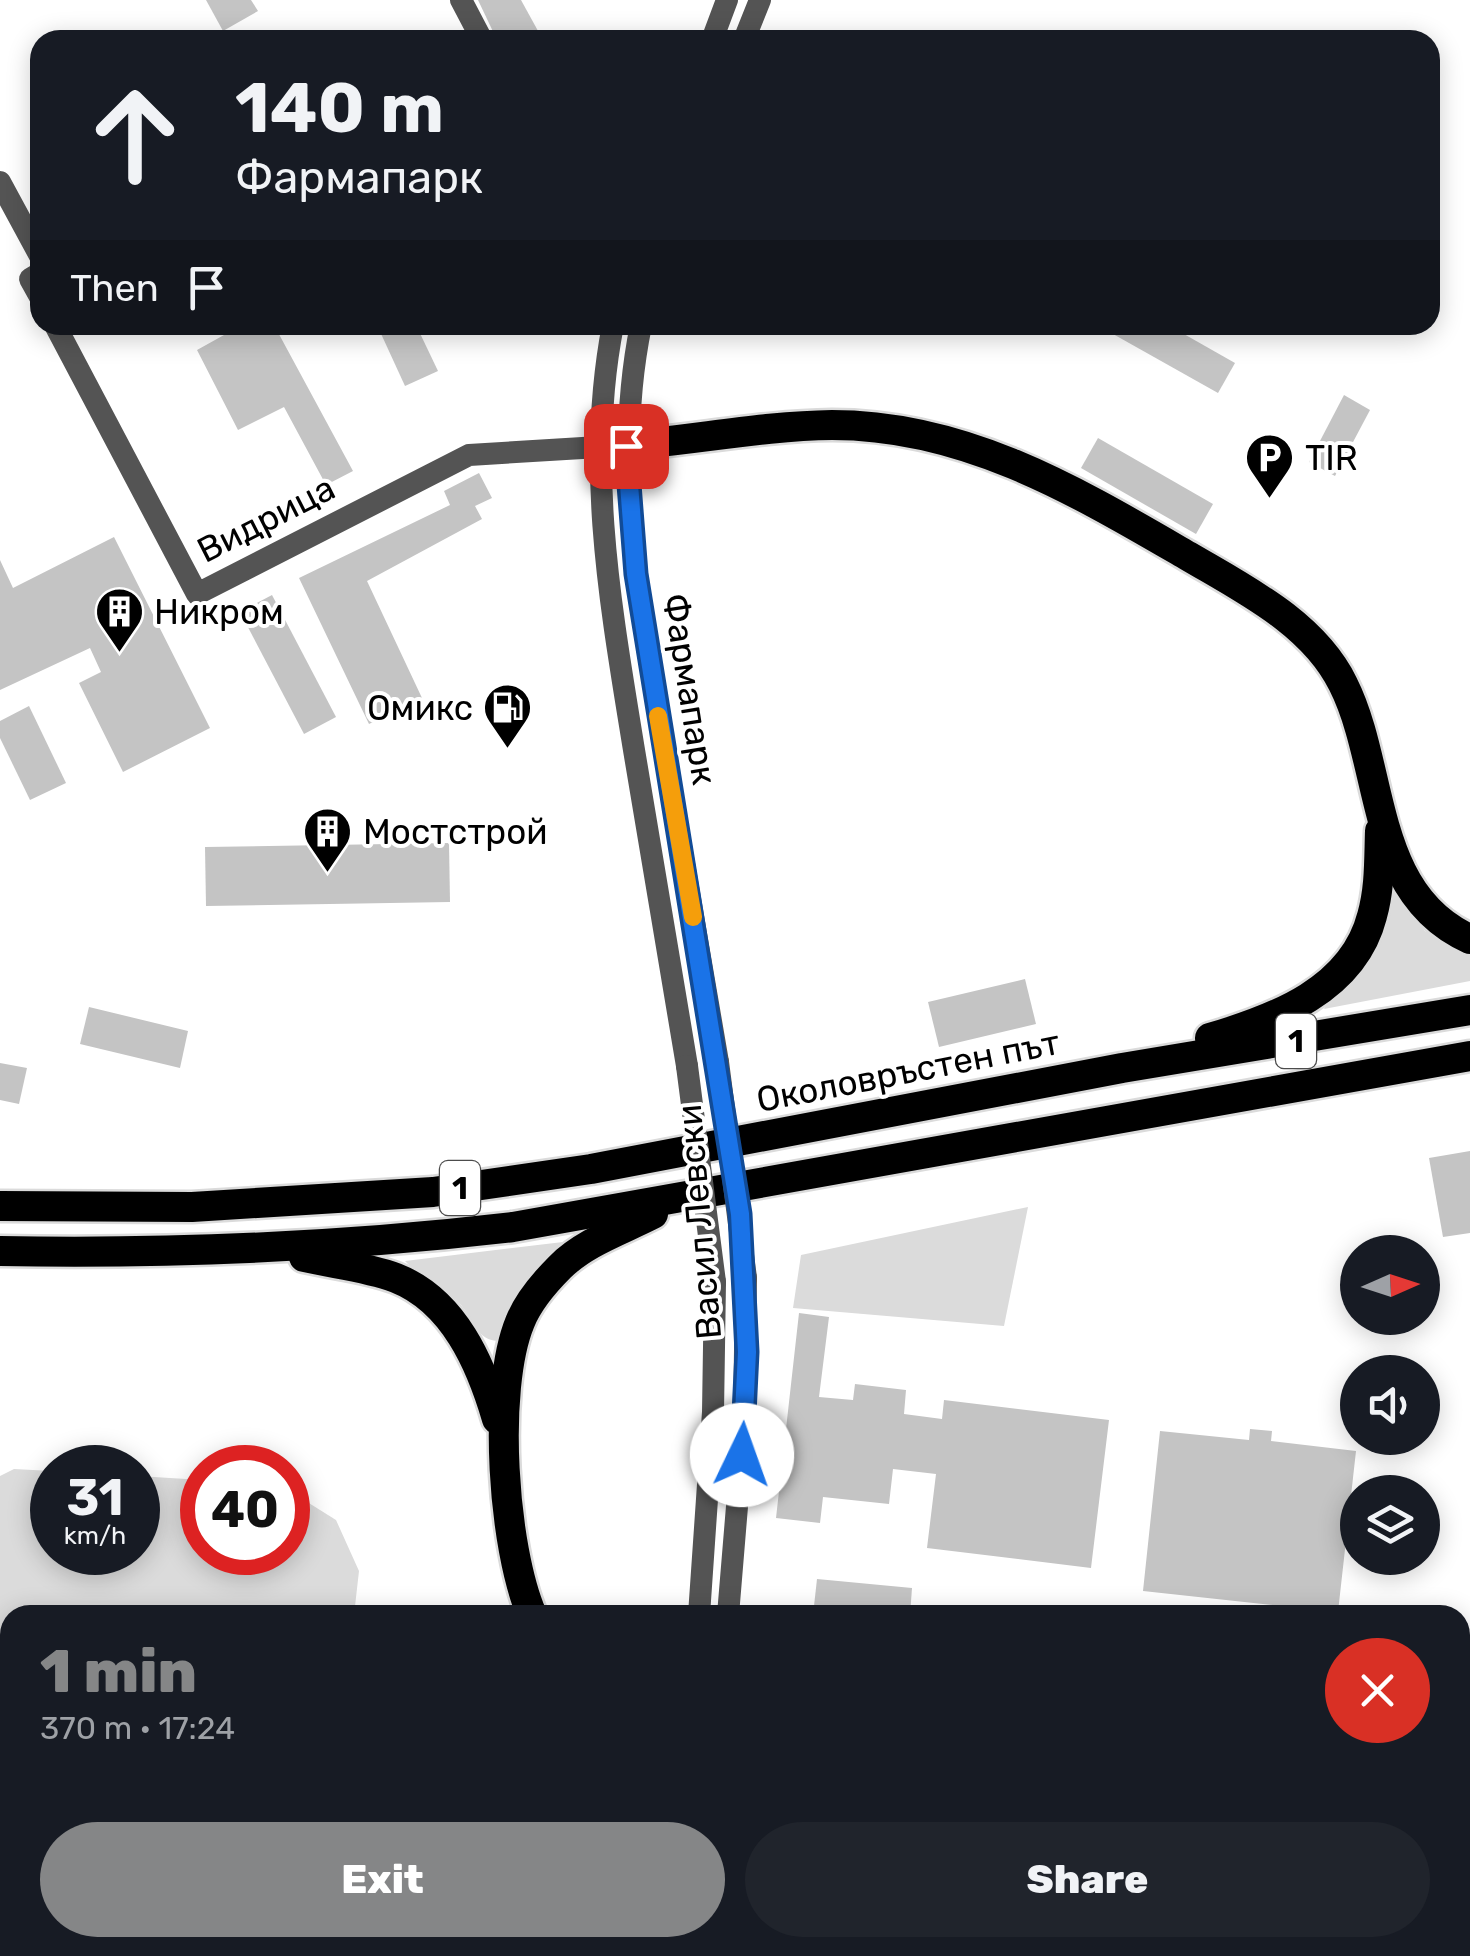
<!DOCTYPE html>
<html lang="en">
<head>
<meta charset="utf-8">
<style>
  body { margin:0; font-family:Rubik,sans-serif; background:#20242c; color:#f1f3f6; height:100vh; display:flex; flex-direction:column; font-size:38px; white-space:nowrap }
  * { box-sizing:border-box; margin:0 }
  p { font-size:32px; color:#9ea1a6 }
  .icon { flex:none; width:55px; height:55px; fill:none; stroke:currentColor; stroke-width:2; stroke-linecap:round; stroke-linejoin:round }
  .map { position:relative; flex:1; overflow:hidden }
  .details { position:absolute; left:0px; top:1605px; width:1470px; height:352px; display:flex; flex-direction:column; background:#171b24; border-radius:30px 30px 0 0; box-shadow:0 5px 25px #0003 }
  .details>* { flex:none }
  .banner { position:absolute; left:30px; top:30px; width:1410px; height:305px; border-radius:30px; box-shadow:0 5px 25px #0003; background:#171b24; color:#f1f3f6; overflow:hidden }
  .needle { width:65px; rotate:87deg }
  .tools { position:absolute; left:1340px; top:1235px; display:grid; gap:20px }
  .tools a { display:grid; place-items:center; width:100px; height:100px; border-radius:50%; background:#171b24; box-shadow:0 5px 25px #0003; font-size:50px }
  .speed { position:absolute; left:30px; top:1445px; display:flex; gap:20px; font-size:50px; font-weight:700; text-align:center }
  .speed>* { display:grid; place-content:center; width:130px; height:130px; border-radius:50%; background:#171b24; box-shadow:0 5px 25px #0003; line-height:1 }
  .speed small { font-size:25px; font-weight:400 }
  .speed .limit { border:15px solid #d22; background:#fff; color:#111 }
  .pin { position:absolute; display:grid; place-items:center; width:85px; height:85px; color:#fff; margin:-42px; border-radius:20px; box-shadow:0 5px 15px #0006 }
  .me { position:absolute; width:110px; margin:-55px; rotate:3deg; stroke-linejoin:round; filter:drop-shadow(0 0 8px #0008) }
  .turn { display:flex; align-items:center; gap:35px; height:210px; padding:0 40px; font-size:45px }
  .turn .icon { width:130px; height:130px; stroke-width:2.5 }
  .turn b { display:block; font-size:70px; line-height:85px }
  .then { display:flex; align-items:center; height:95px; padding:0 40px; background:#0003; gap:20px; font-size:38px }
  .round { display:grid; place-items:center; flex:none; width:105px; height:105px; border-radius:52px; background:#20242c }
  .head { display:flex; align-items:center; justify-content:space-between; height:170px; padding:0 40px }
  h1 { font-size:60px; font-weight:800; line-height:75px; color:#858687 }
  .action { display:flex; gap:20px; margin-top:auto; padding:20px 40px }
  .action a { flex:1; height:115px; border-radius:60px; background:#858687; color:#fff; font-size:40px; font-weight:800; line-height:115px; text-align:center }
  .action a+a { background:#20242c; color:#f1f3f6 }
  .map>svg:first-child { display:block }
  .green { fill:#dbdbdb }
  .building { fill:#c4c4c4 }
  .lines { fill:none; stroke-linecap:round; stroke-linejoin:round }
  .highway-casing { stroke:#dbdbdb; stroke-width:35 }
  .minor { stroke:#545454; stroke-width:22 }
  .highway { stroke:#000; stroke-width:30 }
  .minor-bridge { stroke:#545454; stroke-width:22 }
  .route-casing { stroke:#114b97; stroke-width:25 }
  .route { stroke:#1a73e8; stroke-width:18 }
  .slow { stroke:#f59e0b; stroke-width:18 }
  .labels { text-anchor:middle; stroke-width:8; stroke-linejoin:round; paint-order:stroke }
  .shield { fill:#fff; stroke:#4c4c4c; stroke-width:2.5 }
  .shield-label { font-size:32px; font-weight:bold; fill:#000 }
  .poi-label { font-size:35px; fill:#000; stroke:#fff; text-anchor:start }
  .street-label { font-size:35px; fill:#000; stroke:#fff }
</style>
</head>
<body>
<div class="map">
<svg width="1470" height="1956" viewBox="0 0 1470 1956">
  <rect width="100%" height="100%" fill="#fff"/>
  <g class="green">
    <path d="M1394,891L1425,931L1470,954V981L1324,1009Z"/>
    <path d="M1028,1207L1004,1326L793,1308L801,1255Z"/>
    <path d="M563,1242L499,1341C477,1341 474,1320 461,1305C445,1286 421,1278 405,1261Z"/>
    <path d="M14,1469L52,1471V1552H138V1476L202,1480V1552H288V1490L336,1520L359,1571L354,1615H10V1687L0,1686V1476Z"/>
  </g>
  <g class="building">
    <path d="M206,0H251L258,11L223,31Z"/>
    <path d="M478,0H521L543,40H497Z"/>
    <path d="M242,325H274L353,471L326,485L284,407L238,430L197,350Z"/>
    <path d="M377,325H416L438,371L405,386Z"/>
    <path d="M1097,325H1168L1235,363L1218,393Z"/>
    <path d="M1344,395L1370,410L1335,476L1309,462Z"/>
    <path d="M1098,438L1213,504L1196,534L1081,468Z"/>
    <path d="M479,473L492,498L475,506L482,519L367,581L422,698L369,724L299,578L450,505L444,491Z"/>
    <path d="M114,537L210,728L123,772L79,683L101,672L90,648L0,690V560L13,588Z"/>
    <path d="M272,595L336,717L304,734L240,612Z"/>
    <path d="M29,706L66,783L30,800L0,738V721Z"/>
    <path d="M449,843L450,902L206,906L205,847Z"/>
    <path d="M1025,979L1036,1024L939,1047L928,1002Z"/>
    <path d="M89,1007L188,1031L180,1068L80,1044Z"/>
    <path d="M0,1063L27,1068L19,1104L0,1100Z"/>
    <path d="M1470,1151V1233L1443,1237L1429,1158Z"/>
    <path d="M799,1313L829,1317L819,1397L853,1400L855,1384L906,1390L904,1414L942,1419L944,1400L1109,1420L1091,1568L927,1548L936,1474L893,1469L889,1504L823,1497L820,1523L776,1518Z"/>
    <path d="M1250,1429L1272,1431L1271,1441L1356,1451L1338,1612L1143,1591L1160,1431L1249,1440Z"/>
    <path d="M817,1579L912,1588L910,1615H813Z"/>
  </g>
  <g class="lines">
    <defs>
      <g id="highway">
        <path d="M599,447C677,444 754,426 832,425C966,425 1076,491 1188,556C1244,589 1313,623 1343,684C1385,767 1369,894 1470,939"/>
        <path d="M1210,1038C1275,1019 1353,990 1372,916C1380,888 1379,860 1380,831"/>
        <path d="M0,1206L192,1207L433,1192L591,1169L1122,1068L1470,1010"/>
        <path d="M0,1251C172,1254 342,1247 513,1227L1470,1056"/>
        <path d="M304,1257C334,1264 367,1267 396,1278C454,1301 481,1364 497,1419"/>
        <path d="M532,1615C503,1548 492,1390 520,1322C528,1302 545,1282 560,1267C585,1242 622,1230 653,1214"/>
      </g>
    </defs>
    <use href="#highway" class="highway-casing"/>
    <g class="minor">
      <path d="M461,0L482,40"/>
      <path d="M712,40L727,0"/>
      <path d="M744,40L760,0"/>
      <path d="M0,182L40,256"/>
      <path d="M40,273L30,279L40,297"/>
      <path d="M55,325L197,594L469,455L599,447"/>
      <path d="M613,325C585,468 611,608 634,750C652,855 669,961 687,1066"/>
      <path d="M641,325C612,466 640,607 664,747C682,852 700,957 718,1062"/>
      <path d="M699,1615L713,1412L715,1282"/>
      <path d="M728,1615L744,1422L746,1278"/>
      <path d="M0,1859L10,1864"/>
      <path d="M148,1948L157,1956"/>
      <path d="M325,1948L332,1956"/>
      <path d="M648,1956L651,1948"/>
    </g>
    <use href="#highway" class="highway"/>
    <g class="minor-bridge">
      <path d="M718,1062L746,1278"/>
      <path d="M687,1066L715,1282"/>
    </g>
  </g>
  <g class="lines">
    <defs>
      <path id="route" d="M626,446L636,574L740,1214L747,1352L742,1455"/>
    </defs>
    <use href="#route" class="route-casing"/>
    <use href="#route" class="route"/>
    <path class="slow" d="M658,716L693,917"/>
  </g>
  <defs>
    <symbol id="parking-pin" viewBox="-11 -11 22 30"><path d="M0 17L-7.5 6A9.5 9.5 0 1 1 7.5 6Z" fill="#000" stroke="#fff"/><path d="M-3.5-5.5H1a3.5 3.5 0 0 1 0 7H-1V5.5H-3.5ZM-1-3.4V-.6H.8a1.4 1.4 0 0 0 0-2.8Z" fill="#fff"/></symbol>
    <symbol id="building-pin" viewBox="-11 -11 22 30"><path d="M0 17L-7.5 6A9.5 9.5 0 1 1 7.5 6Z" fill="#000" stroke="#fff"/><path d="M-4-6H4V6H1V3H-1V6H-4ZM-2.5-4.3h1.7v1.8h-1.7ZM.8-4.3h1.7v1.8H.8ZM-2.5-1h1.7V.8h-1.7ZM.8-1h1.7V.8H.8Z" fill="#fff"/></symbol>
    <symbol id="fuel-pin" viewBox="-11 -11 22 30"><path d="M0 17L-7.5 6A9.5 9.5 0 1 1 7.5 6Z" fill="#000" stroke="#fff"/><path d="M-5.5-6h7V0h2V4h1.3V-2.5L3-4.5l.8-.8L6-3V5H2.5V1h-1V6h-7ZM-4.2-4.7v3.2H.2V-4.7Z" fill="#fff"/></symbol>
  </defs>
  <g fill-rule="evenodd">
    <use href="#parking-pin" x="1242" y="430" width="55" height="75"/>
    <use href="#building-pin" x="92" y="584" width="55" height="75"/>
    <use href="#fuel-pin" x="480" y="680" width="55" height="75"/>
    <use href="#building-pin" x="300" y="804" width="55" height="75"/>
  </g>
  <g class="labels">
    <g class="shield">
      <rect x="1276" y="1014" width="40" height="54" rx="8"/>
      <rect x="440" y="1161" width="40" height="54" rx="8"/>
    </g>
    <g class="shield-label">
      <text x="1296" y="1052">1</text>
      <text x="460" y="1199">1</text>
    </g>
    <g class="poi-label">
      <text x="1305" y="470">TIR</text>
      <text x="154" y="624">Никром</text>
      <text x="473" y="720" text-anchor="end">Омикс</text>
      <text x="363" y="844">Мостстрой</text>
    </g>
    <g class="street-label">
      <text transform="translate(266 519) rotate(-27)" y="12">Видрица</text>
      <text transform="translate(690 689) rotate(81)" y="12">Фармапарк</text>
      <text transform="translate(908 1071) rotate(-11)" y="12">Околовръстен път</text>
      <text transform="translate(699 1222) rotate(-95)" y="12">Васил Левски</text>
    </g>
  </g>
</svg>
<div class="tools">
<a><svg class="needle" viewBox="-14 -14 28 28"><path d="M0-13l5 13h-10z" fill="#e53935"/><path d="M0 13l5-13h-10z" fill="#9ea1a6"/></svg></a>
<a><svg class="icon" aria-label="sound" viewBox="0 0 24 24"><path d="M4 9h4l5-4v14l-5-4H4zM17 9q2 3 0 6"/></svg></a>
<a><svg class="icon" aria-label="layers" viewBox="0 0 24 24"><path d="M12 4l9 5-9 5-9-5zM3 14l9 5 9-5"/></svg></a>
</div>
<div class="speed"><div>31<small>km/h</small></div><div class="limit">40</div></div>
<div class="pin" style="left:626px;top:446px;background:#d93025"><svg class="icon" aria-label="arrive" viewBox="0 0 24 24"><path d="M6 21V4h12l-3 4 3 4H6"/></svg></div>
<svg class="me" style="left:742px;top:1455px" viewBox="-20 -20 40 40"><circle r="19" fill="#fff"/><path d="M0-13L10 11 0 6-10 11z" fill="#1a73e8"/></svg>
<div class="banner">
<div class="turn"><svg class="icon" aria-label="ahead" viewBox="0 0 24 24"><path d="M12 20V5M6 11l6-6 6 6"/></svg><div><b>140 m</b>Фармапарк</div></div>
<div class="then">Then<svg class="icon" aria-label="arrive" viewBox="0 0 24 24"><path d="M6 21V4h12l-3 4 3 4H6"/></svg></div>
</div>
<section class="details">
<div class="head"><div><h1>1 min</h1><p>370 m · 17:24</p></div><a class="round" style="background:#d93025;color:#fff"><svg class="icon" aria-label="close" viewBox="0 0 24 24"><path d="M6 6l12 12M18 6L6 18"/></svg></a></div>
<div class="action"><a>Exit</a><a>Share</a></div>
</section>
</div>
</body>
</html>
